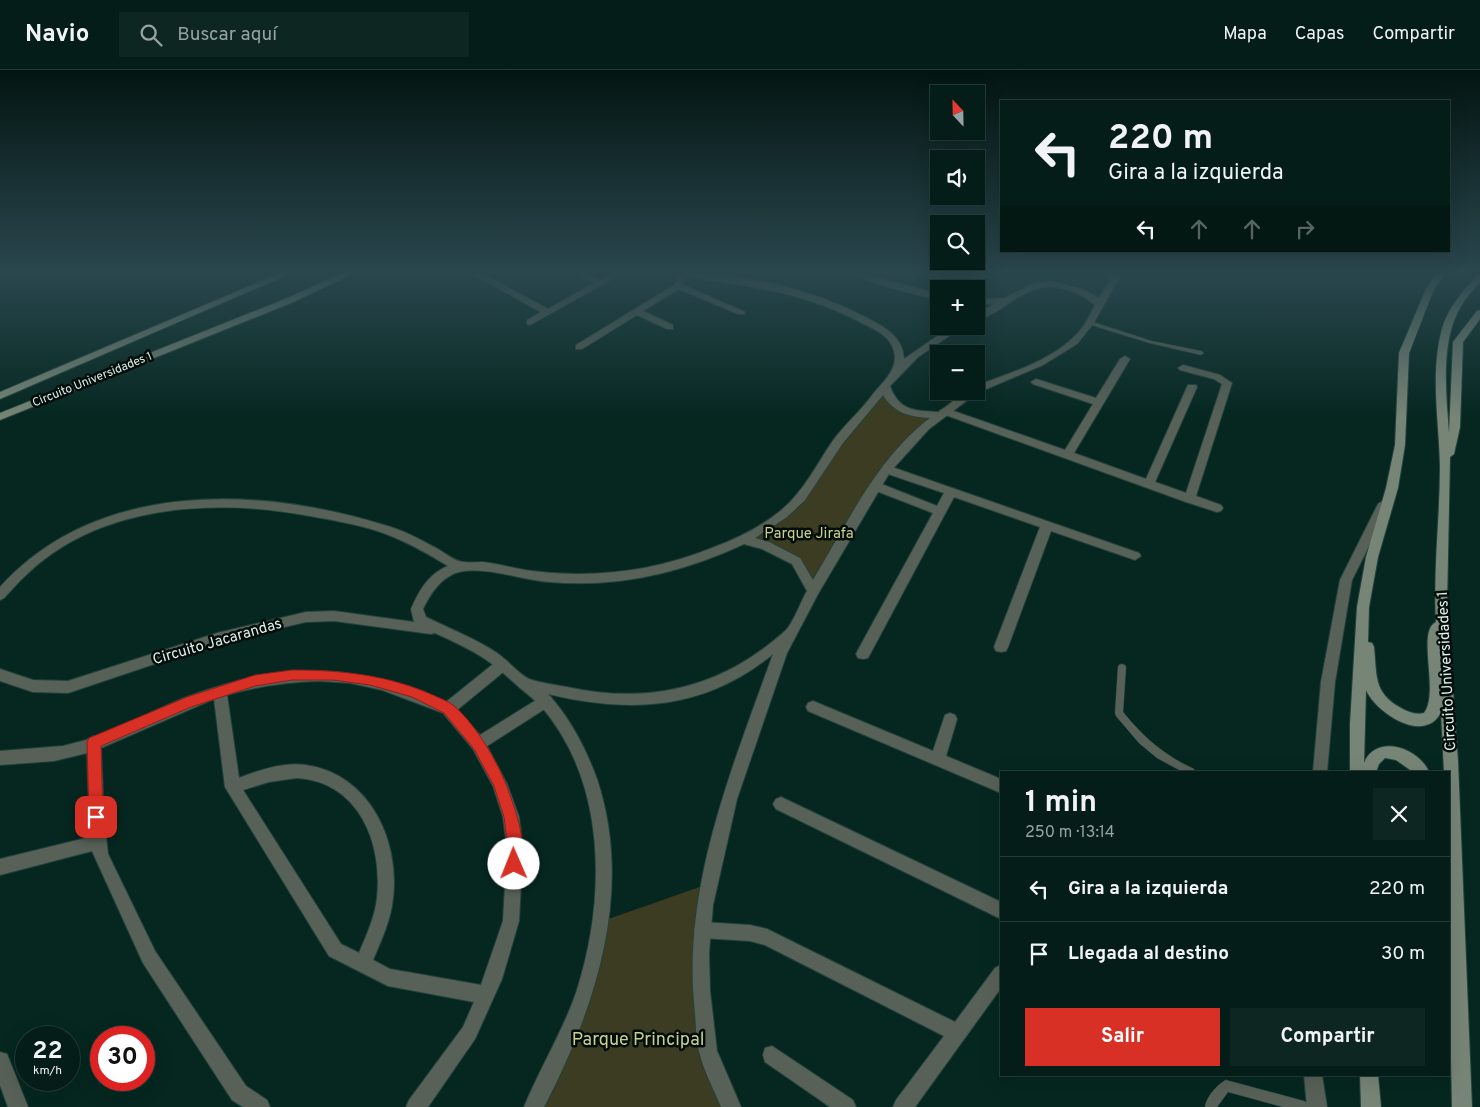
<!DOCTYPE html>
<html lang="es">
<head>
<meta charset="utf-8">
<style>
  body { margin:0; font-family:Overpass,sans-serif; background:#0d2621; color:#f1f3f6; height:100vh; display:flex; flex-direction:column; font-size:19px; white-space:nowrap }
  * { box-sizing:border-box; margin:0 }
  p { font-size:16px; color:#97a2a2 }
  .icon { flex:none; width:28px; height:28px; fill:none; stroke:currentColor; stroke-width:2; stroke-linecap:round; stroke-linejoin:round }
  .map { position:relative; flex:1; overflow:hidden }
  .side { position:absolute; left:1000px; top:701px; width:450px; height:305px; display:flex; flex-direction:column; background:#041d18; border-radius:0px; box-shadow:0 5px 20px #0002,0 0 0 1px #253b37 }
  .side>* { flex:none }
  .banner { position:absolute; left:1000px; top:30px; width:450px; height:152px; border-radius:0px; box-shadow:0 5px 20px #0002,0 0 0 1px #253b37; background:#041d18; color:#f1f3f6; overflow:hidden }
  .needle { width:32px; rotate:338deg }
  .controls { position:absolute; left:930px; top:15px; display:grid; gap:10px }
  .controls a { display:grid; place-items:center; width:55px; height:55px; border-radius:0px; background:#041d18; box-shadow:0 5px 20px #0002,0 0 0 1px #253b37; font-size:25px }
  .speed { position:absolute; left:15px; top:956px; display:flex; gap:10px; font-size:25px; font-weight:700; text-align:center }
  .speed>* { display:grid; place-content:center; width:65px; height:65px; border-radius:50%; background:#041d18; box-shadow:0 5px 20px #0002,0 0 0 1px #253b37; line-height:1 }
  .speed small { font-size:12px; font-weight:400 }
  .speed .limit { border:8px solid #d22; background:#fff; color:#111 }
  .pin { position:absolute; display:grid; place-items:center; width:42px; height:42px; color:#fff; margin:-21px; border-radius:10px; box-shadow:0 2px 8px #0006 }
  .me { position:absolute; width:55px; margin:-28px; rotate:359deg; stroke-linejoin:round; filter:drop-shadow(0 0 4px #0008) }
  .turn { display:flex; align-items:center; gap:18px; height:105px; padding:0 25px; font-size:22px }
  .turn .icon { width:65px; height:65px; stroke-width:2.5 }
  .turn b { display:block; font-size:35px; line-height:42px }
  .lanes { display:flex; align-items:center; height:48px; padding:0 25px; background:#0003; justify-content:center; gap:25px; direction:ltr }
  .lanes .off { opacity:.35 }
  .round { display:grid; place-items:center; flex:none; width:52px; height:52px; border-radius:0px; background:#0d2621 }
  .headline { display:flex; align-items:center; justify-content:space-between; height:85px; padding:0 25px }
  h1 { font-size:30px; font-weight:700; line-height:38px }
  .action { display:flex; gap:10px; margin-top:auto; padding:10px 25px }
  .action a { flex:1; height:58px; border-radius:0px; background:#d93025; color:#fff; font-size:20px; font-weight:700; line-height:58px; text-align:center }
  .action a+a { background:#0d2621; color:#f1f3f6 }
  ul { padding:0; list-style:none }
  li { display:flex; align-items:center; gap:15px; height:65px; padding:0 25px; border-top:1px solid #253b37 }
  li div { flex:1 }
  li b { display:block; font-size:19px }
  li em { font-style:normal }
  header { display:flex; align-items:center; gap:30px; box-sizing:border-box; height:70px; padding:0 25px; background:#041d18; border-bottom:1px solid #253b37 }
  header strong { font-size:24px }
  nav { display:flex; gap:28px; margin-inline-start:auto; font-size:18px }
  .search { width:350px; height:45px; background:#0d2621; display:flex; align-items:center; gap:12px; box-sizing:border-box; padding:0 18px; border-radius:0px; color:#97a2a2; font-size:19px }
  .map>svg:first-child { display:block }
  .green { fill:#3b3c21 }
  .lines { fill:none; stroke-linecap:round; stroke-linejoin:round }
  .service-casing { stroke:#23433d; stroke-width:1 }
  .minor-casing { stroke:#23433d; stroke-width:2 }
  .tertiary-casing { stroke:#23433d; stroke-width:2 }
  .secondary-casing { stroke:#23433d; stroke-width:2 }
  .service { fill:#586157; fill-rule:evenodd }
  .minor { fill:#586157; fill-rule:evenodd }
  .tertiary { fill:#586157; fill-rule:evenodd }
  .secondary { fill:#778576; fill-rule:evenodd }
  .route { fill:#d93025; stroke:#8d1f18 }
  .labels { text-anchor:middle; stroke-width:5; stroke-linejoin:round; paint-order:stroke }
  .far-street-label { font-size:12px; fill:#def1ec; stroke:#020d0a }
  .park-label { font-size:15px; fill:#cbcf8e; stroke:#020d0a }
  .street-label { font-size:15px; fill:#def1ec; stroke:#020d0a }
  .near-park-label { font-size:18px; fill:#cbcf8e; stroke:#020d0a }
</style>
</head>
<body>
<header>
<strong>Navio</strong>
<div class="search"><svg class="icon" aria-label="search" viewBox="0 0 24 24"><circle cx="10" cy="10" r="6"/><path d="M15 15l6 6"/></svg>Buscar aquí</div>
<nav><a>Mapa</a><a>Capas</a><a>Compartir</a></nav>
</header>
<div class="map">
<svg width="1480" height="1037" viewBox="0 0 1480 1037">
  <rect width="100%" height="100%" fill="#052720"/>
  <g class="green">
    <path d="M885,316L900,338L939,345L877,412L813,521L790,489L743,470L794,434Z"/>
    <path d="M708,814L701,921L731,1037H534L589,908L600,852Z"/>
  </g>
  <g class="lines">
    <defs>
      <g id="service">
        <path d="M1090,251L1152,271L1201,281L1204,283L1201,285L1149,273L1088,254L1087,253Z"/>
        <path d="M1122,594L1125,595L1126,597L1123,642C1143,667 1165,686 1194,699L1195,702H1183L1157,688L1139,673L1116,646L1115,643L1118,597L1119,595Z"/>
        <path d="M1226,1010L1304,1031L1308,1033L1310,1037H1283L1228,1022L1217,1037H1205C1206,1028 1217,1014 1226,1010Z"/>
      </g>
      <g id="minor">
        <path d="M470,203H481L548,239L594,213L576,203H587L600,210L612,203H623L530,255L527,254V250L541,242Z"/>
        <path d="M679,203L687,204L683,215L745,242L744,244H738L679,219L643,241L673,255V259H667L637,245L582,279H576V275L674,215Z"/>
        <path d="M1125,286L1130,289L1074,383L1146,409L1187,317L1188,315H1196L1197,317L1155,412L1186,423L1222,314L1214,309L1180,300L1178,298L1183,295L1220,305L1232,313L1196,426L1221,435L1223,438L1221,441L1217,442L1186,432L940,343L939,341L944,338L948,339L1065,380L1093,334L1033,314L1031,312L1036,309L1096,328L1120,289Z"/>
        <path d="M886,395L1139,483L1141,486L1135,490L1051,461L1008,577L1006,581L1001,582L996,581L994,577L1040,457L954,427L868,588L863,589L858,588L856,584L858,580L933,443L871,419L869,416L871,413H879L937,436L944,423L882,402L881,399Z"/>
        <path d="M502,589L507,591L509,595L507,599L457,640L480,665L541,627L546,625L551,627L553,631L551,635L487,676L507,714L519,747L523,778L519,851L502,909L475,969L428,1037H406L409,1030L463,957L474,932L388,916L329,886L225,717L214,629L101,678L104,747L108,784L155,881L246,1016L267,1030L270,1037H243L232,1030L143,893L92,781L0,805V789L90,767L87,683L54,691L0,695V681L63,676L86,670L94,666L97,667C126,655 155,640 184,628C283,591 349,591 446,632L497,591ZM319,611L350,613L382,620L443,643L473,679L493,716L503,747L507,778L503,851L481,915L390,899L373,890C381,871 391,850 393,828C400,770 369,704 306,695C283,692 260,700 239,708L227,625C258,616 287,612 319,611ZM297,708C359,712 383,773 377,828C375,847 366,866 359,883L341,874L243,720L269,712Z"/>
        <path d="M813,631L933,681L945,645L950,643L955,645L957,649L946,686L1001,709V723L808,641L806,637L808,633Z"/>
        <path d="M781,727L1001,832V849L776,739L773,734L776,729Z"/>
        <path d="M702,852L750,855L767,859L955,952L995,898L1001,895V918L915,1037H893L896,1030L944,966L765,875L750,871L702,868L696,866L694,860L696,854Z"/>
        <path d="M772,976L853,1030L856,1037H830L765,992L763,985L765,978Z"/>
        <path d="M0,982L7,984L28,1037H8L0,1015Z"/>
      </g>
      <g id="tertiary">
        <path d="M677,203C741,203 808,217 865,247C883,256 903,266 904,289L949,258L953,256H964L918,287L890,316C899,341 915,341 939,342L966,321H976V316C1009,303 1052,291 1077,264C1085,256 1090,245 1095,235C1087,228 1078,223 1068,220C1028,207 1010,240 976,251V244L996,233L976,235V229L1005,228L1032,214L1051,211L1082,219L1099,228L1114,203H1122L1093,254L1077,274L1043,295L977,323L929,359L890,402L818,524L787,583L737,729L713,835L709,883L710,921L717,981L741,1037H721C714,1019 703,1000 699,981C696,969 696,955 695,943C681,819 732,699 773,584C705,640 631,644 548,624C570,648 586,679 597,709C634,821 596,937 544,1037H524C540,998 562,963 576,923C606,830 608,713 540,635C534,629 527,624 520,618C509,608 498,598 485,589C470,579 452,571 435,563L431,564L334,551L306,552L217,573L68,623L33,622L0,611V599L33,610L68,611L217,563L306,542L334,541L414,552L411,539C419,521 428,504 448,496C430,485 411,474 391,466C366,456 338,451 310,446C215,428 98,434 25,506C17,513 11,521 4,528L0,530V517C97,410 257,416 384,455C403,460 419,469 436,478C444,482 455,492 464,492C470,493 476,492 483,492C500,494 516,499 532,501C594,509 655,501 712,478C736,469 759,458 779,442C803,423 815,397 832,372C844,355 861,341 873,324C882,313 895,302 895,287C894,268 877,260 862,253C804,222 750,216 686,207ZM883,325C894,343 910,347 930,348C877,388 847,454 813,510L800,488L769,472L755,468L787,447L805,430L843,373ZM744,474L762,479L792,494L807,521C801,531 793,554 785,561C722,618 649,635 567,617C555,615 541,613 529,609C517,603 506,588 494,581C472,567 448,558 426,547L423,539C431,523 441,507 459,502C488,496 520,510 549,512C617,518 682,503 744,474Z"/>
        <path d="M848,203H861L939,224V230L883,216Z"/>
        <path d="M1384,430L1390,434L1352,510L1335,612L1327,702H1313L1321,612L1340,510L1378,434Z"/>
        <path d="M1304,1005H1322L1327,1037H1307Z"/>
      </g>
      <g id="secondary">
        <path d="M280,203H292L0,329V322Z"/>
        <path d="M342,203H354L296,231L0,350V343L290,227Z"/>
        <path d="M1437,203H1446L1434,219L1409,283L1405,375L1398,418L1378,487L1369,537L1368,572L1372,573L1374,577C1377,605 1373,623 1401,638C1408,642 1416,645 1424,643C1440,623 1416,561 1436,552C1433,500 1440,448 1440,396C1439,350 1430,304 1442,259C1448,237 1463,222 1477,205L1480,204V212C1475,218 1469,224 1465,230C1439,266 1446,321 1449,363L1453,272L1477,241L1480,240V249L1463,272L1460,357L1454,384L1450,387L1447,536L1458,691L1472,1037H1452L1449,891V702H1444L1441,642C1425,675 1376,643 1366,620L1364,693C1376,663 1419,678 1429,702H1413L1396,690L1385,688L1379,694L1376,702H1350V654L1357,537L1366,487L1386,418L1395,375L1399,283L1426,219Z"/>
        <path d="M1360,1005H1378L1381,1037H1361Z"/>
      </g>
    </defs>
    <use href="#service" class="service-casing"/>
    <use href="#minor" class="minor-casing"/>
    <use href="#tertiary" class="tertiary-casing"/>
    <use href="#secondary" class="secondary-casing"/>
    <use href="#service" class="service"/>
    <use href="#minor" class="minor"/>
    <use href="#tertiary" class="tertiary"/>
    <use href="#secondary" class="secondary"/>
  </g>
  <linearGradient id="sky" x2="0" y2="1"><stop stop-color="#031512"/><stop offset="0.58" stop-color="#2a474e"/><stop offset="1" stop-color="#2a474e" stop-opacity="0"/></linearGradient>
  <rect width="1480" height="348" fill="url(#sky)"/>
  <path class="route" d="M292,600C341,600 388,605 433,625C439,628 448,631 453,635C477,655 502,699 511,728C518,748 528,778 519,799L514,801L509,799L507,794L508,778L504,747L494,716L474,679L444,643L412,627L370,615L333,610H292L255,616L191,637L101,676L103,747L101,752L96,754L91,752L89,747L87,672L89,668L187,627L255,605Z"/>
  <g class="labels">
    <g class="far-street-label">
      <text transform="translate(92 309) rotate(-22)" y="4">Circuito Universidades 1</text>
    </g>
    <g class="park-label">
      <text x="809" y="468">Parque Jirafa</text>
    </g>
    <g class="street-label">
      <text transform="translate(217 571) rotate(-16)" y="5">Circuito Jacarandas</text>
      <text transform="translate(1446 601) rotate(-93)" y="5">Circuito Universidades 1</text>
    </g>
    <g class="near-park-label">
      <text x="638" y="975">Parque Principal</text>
    </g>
  </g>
</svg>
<div class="controls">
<a><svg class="needle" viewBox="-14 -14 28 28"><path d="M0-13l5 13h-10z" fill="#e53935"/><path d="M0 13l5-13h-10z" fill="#97a2a2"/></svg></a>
<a><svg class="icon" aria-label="sound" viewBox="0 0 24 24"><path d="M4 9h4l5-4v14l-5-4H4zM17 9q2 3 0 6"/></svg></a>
<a><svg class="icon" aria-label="search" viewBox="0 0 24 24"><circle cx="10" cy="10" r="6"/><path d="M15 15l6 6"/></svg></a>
<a>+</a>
<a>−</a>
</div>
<div class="speed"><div>22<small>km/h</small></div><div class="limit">30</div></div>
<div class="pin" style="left:96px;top:747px;background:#d93025"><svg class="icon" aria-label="arrive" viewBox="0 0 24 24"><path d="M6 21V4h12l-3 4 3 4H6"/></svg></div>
<svg class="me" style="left:514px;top:794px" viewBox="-20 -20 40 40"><circle r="19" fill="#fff"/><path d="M0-13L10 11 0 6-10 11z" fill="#d93025"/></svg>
<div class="banner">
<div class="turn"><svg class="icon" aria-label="left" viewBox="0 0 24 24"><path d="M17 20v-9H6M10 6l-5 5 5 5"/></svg><div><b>220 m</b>Gira a la izquierda</div></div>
<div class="lanes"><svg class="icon" aria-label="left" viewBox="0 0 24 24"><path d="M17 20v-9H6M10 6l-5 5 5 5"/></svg><svg class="icon off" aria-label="ahead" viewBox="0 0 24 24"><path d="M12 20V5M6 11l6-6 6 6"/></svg><svg class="icon off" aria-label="ahead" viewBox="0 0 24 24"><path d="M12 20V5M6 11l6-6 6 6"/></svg><svg class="icon off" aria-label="right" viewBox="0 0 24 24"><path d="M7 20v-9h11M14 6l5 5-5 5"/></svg></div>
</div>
<section class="side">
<div class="headline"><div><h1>1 min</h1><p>250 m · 13:14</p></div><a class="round"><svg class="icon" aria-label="close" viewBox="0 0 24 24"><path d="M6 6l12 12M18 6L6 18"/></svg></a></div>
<ul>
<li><svg class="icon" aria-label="left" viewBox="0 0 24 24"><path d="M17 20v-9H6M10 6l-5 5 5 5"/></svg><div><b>Gira a la izquierda</b></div><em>220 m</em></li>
<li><svg class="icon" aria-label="arrive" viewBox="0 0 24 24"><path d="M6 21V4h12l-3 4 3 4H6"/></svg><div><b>Llegada al destino</b></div><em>30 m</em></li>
</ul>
<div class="action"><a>Salir</a><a>Compartir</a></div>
</section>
</div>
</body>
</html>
